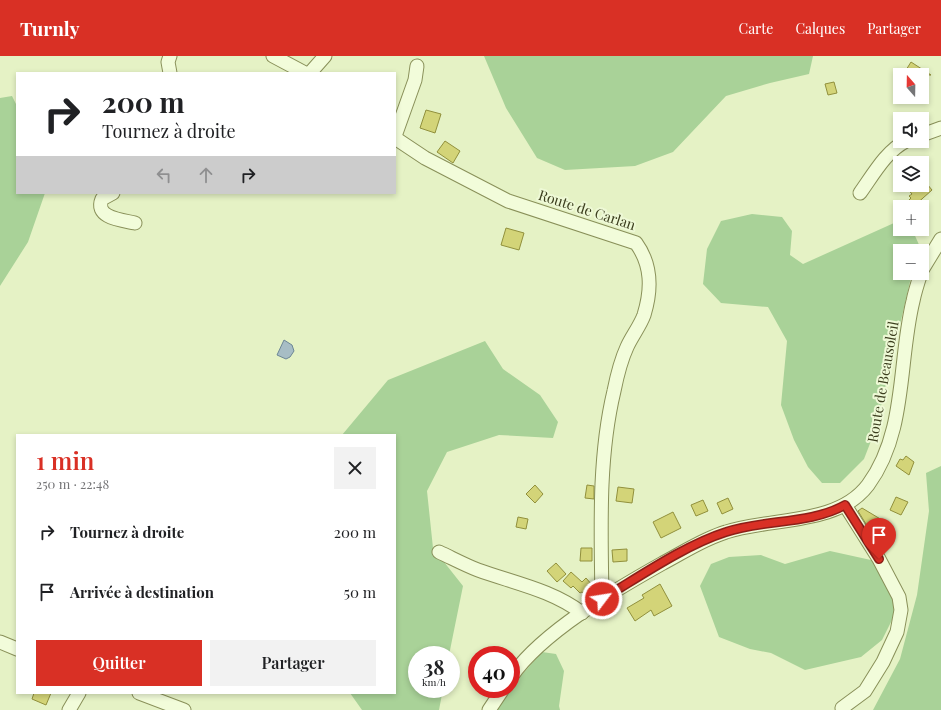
<!DOCTYPE html>
<html lang="fr">
<head>
<meta charset="utf-8">
<style>
  body { margin:0; font-family:"Playfair Display",serif; background:#f2f2f2; color:#202124; height:100vh; display:flex; flex-direction:column; font-size:15px; white-space:nowrap }
  * { box-sizing:border-box; margin:0 }
  p { font-size:13px; color:#757577 }
  .icon { flex:none; width:22px; height:22px; fill:none; stroke:currentColor; stroke-width:2; stroke-linecap:round; stroke-linejoin:round }
  .map { position:relative; flex:1; overflow:hidden }
  .side { position:absolute; left:16px; top:378px; width:380px; height:260px; display:flex; flex-direction:column; background:#fff; border-radius:0px; box-shadow:0 2px 6px #0003 }
  .side>* { flex:none }
  .hud { position:absolute; left:16px; top:16px; width:380px; height:122px; border-radius:0px; box-shadow:0 2px 6px #0003; background:#fff; color:#202124; overflow:hidden }
  .needle { width:26px; rotate:340deg }
  .controls { position:absolute; left:893px; top:12px; display:grid; gap:8px }
  .controls a { display:grid; place-items:center; width:36px; height:36px; border-radius:0px; background:#fff; box-shadow:0 2px 6px #0003; font-size:20px }
  .speed { position:absolute; left:408px; top:590px; display:flex; gap:8px; font-size:20px; font-weight:700; text-align:center }
  .speed>* { display:grid; place-content:center; width:52px; height:52px; border-radius:50%; background:#fff; box-shadow:0 2px 6px #0003; line-height:1 }
  .speed small { font-size:10px; font-weight:400 }
  .speed .limit { border:6px solid #d22; background:#fff; color:#111 }
  .pin { position:absolute; display:grid; place-items:center; width:34px; height:34px; color:#fff; margin:-41px -17px; border-radius:50% 50% 50% 0; rotate:-45deg; box-shadow:0 0 4px #0007 }
  .pin .icon { rotate:45deg }
  .me { position:absolute; width:44px; margin:-22px; rotate:59deg; stroke-linejoin:round; filter:drop-shadow(0 0 3px #0008) }
  .turn { display:flex; align-items:center; gap:14px; height:84px; padding:0 20px; font-size:18px }
  .turn .icon { width:52px; height:52px; stroke-width:2.5 }
  .turn b { display:block; font-size:28px; line-height:34px }
  .lanes { display:flex; align-items:center; height:38px; padding:0 20px; background:#0003; justify-content:center; gap:20px; direction:ltr }
  .lanes .off { opacity:.35 }
  .round { display:grid; place-items:center; flex:none; width:42px; height:42px; border-radius:0px; background:#f2f2f2 }
  .summary { display:flex; align-items:center; justify-content:space-between; height:68px; padding:0 20px }
  h1 { font-size:24px; font-weight:600; line-height:30px; color:#d93025 }
  .action { display:flex; gap:8px; margin-top:auto; padding:8px 20px }
  .action a { flex:1; height:46px; border-radius:0px; background:#d93025; color:#fff; font-size:16px; font-weight:600; line-height:46px; text-align:center }
  .action a+a { background:#f2f2f2; color:#202124 }
  ul { padding:0; list-style:none }
  li { display:flex; align-items:center; gap:12px; height:60px; padding:0 20px }
  li div { flex:1 }
  li b { display:block; font-size:15px }
  li em { font-style:normal }
  header { display:flex; align-items:center; gap:24px; box-sizing:border-box; height:56px; padding:0 20px; background:#d93025; color:#fff }
  header strong { font-size:19px }
  nav { display:flex; gap:22px; margin-inline-start:auto; font-size:14px }
  .map>svg:first-child { display:block }
  .green { fill:#a9d298 }
  .water { fill:#a7bdc5; stroke:#6d8795 }
  .building { fill:#d3d478; stroke:#91903c }
  .lines { fill:none; stroke-linecap:round; stroke-linejoin:round }
  .minor-casing { stroke:#899059; stroke-width:15 }
  .minor { stroke:#f2fcda; stroke-width:13 }
  .route-casing { stroke:#8d1f18; stroke-width:10 }
  .route { stroke:#d93025; stroke-width:7 }
  .labels { text-anchor:middle; stroke-width:4; stroke-linejoin:round; paint-order:stroke }
  .street-label { font-size:14px; fill:#3c3e1e; stroke:#eef9d6 }
</style>
</head>
<body>
<header>
<strong>Turnly</strong>
<nav><a>Carte</a><a>Calques</a><a>Partager</a></nav>
</header>
<div class="map">
<svg width="941" height="654" viewBox="0 0 941 654">
  <rect width="100%" height="100%" fill="#e5f2c5"/>
  <g class="green">
    <path d="M484,0H813L809,18L770,27L726,40L673,96L635,110L565,114L537,102L506,52Z"/>
    <path d="M12,40L17,50V137H45L28,186L0,230V42Z"/>
    <path d="M752,158L782,161L792,175L790,199L803,208L894,167L900,169V173H912L920,191L919,195H900V217H912L876,372L864,403L840,427H822L808,411L794,384L781,349L787,285L768,251L721,247L703,228L707,193L721,165Z"/>
    <path d="M485,285L503,313L540,339L558,366L553,382L499,379L447,396L427,435L433,492L463,530L449,599H417V633H443L439,654H362L350,637H395V379H342L388,324Z"/>
    <path d="M941,410V654H873L900,603L917,539L929,455L926,417Z"/>
    <path d="M830,495L880,506L894,523L896,556L882,584L861,601L805,614L771,597L750,593L719,581L700,530L711,508L729,501L761,499L785,508Z"/>
    <path d="M542,596L556,598L564,615L559,650L560,654H497L511,631Z"/>
  </g>
  <path class="water" d="M284,284L292,289L294,295L290,301L286,303L277,299Z"/>
  <g class="building">
    <path d="M911,6L931,19H913L906,14Z"/>
    <path d="M834,26L837,37L828,39L825,28Z"/>
    <path d="M426,54L441,58L435,77L420,72Z"/>
    <path d="M445,85L460,95L453,107L437,96Z"/>
    <path d="M922,122L932,134L914,150L909,144L911,142L909,140L912,138L904,129H922Z"/>
    <path d="M506,172L524,177L519,194L501,189Z"/>
    <path d="M906,400L914,406L909,419L896,410L900,403L903,404Z"/>
    <path d="M535,429L543,438L535,447L526,438Z"/>
    <path d="M587,429L594,430V443L585,442Z"/>
    <path d="M618,431L634,433L632,447L616,445Z"/>
    <path d="M896,441L908,446L901,459L890,454Z"/>
    <path d="M728,442L733,453L722,458L717,447Z"/>
    <path d="M703,444L708,455L696,460L691,449Z"/>
    <path d="M862,452L887,467L880,477L866,468L858,455Z"/>
    <path d="M673,456L681,472L661,482L653,466Z"/>
    <path d="M518,461L528,463L526,473L516,471Z"/>
    <path d="M581,492H592V505H580Z"/>
    <path d="M627,493V505L613,506L612,494Z"/>
    <path d="M556,507L566,518L557,526L547,515Z"/>
    <path d="M571,516L582,526L586,522L593,530L584,538L582,536L580,537L573,530L571,532L563,525Z"/>
    <path d="M660,528L672,550L654,560L651,554L635,565L627,552L644,542L642,539Z"/>
    <path d="M34,637H51L46,649L32,643Z"/>
  </g>
  <g class="lines">
    <defs>
      <g id="minor">
        <path d="M273,0L305,17"/>
        <path d="M170,17L168,6L170,0"/>
        <path d="M310,17L325,0"/>
        <path d="M922,79L941,72"/>
        <path d="M395,80L415,24L417,10"/>
        <path d="M395,82L425,102L508,145L636,187C652,209 652,233 644,259C640,270 632,280 627,291C621,304 617,320 614,335C598,402 601,474 602,543"/>
        <path d="M113,137L102,143C94,162 122,164 135,167"/>
        <path d="M860,137C873,119 886,95 906,85"/>
        <path d="M922,214L941,183"/>
        <path d="M439,496C452,502 465,509 478,514C514,527 552,534 582,557"/>
        <path d="M0,586L17,593"/>
        <path d="M511,621C542,576 615,534 663,507C684,496 703,483 726,476C771,461 837,470 868,429C907,376 898,306 913,245C915,235 918,226 921,217"/>
        <path d="M139,637L184,654"/>
        <path d="M842,652L865,635L883,606L897,576L901,554L899,541L879,503L845,449"/>
        <path d="M69,654L79,637"/>
        <path d="M489,654L503,633"/>
      </g>
    </defs>
    <use href="#minor" class="minor-casing"/>
    <use href="#minor" class="minor"/>
  </g>
  <g class="lines">
    <defs>
      <path id="route" d="M602,543C639,521 685,489 726,476C764,463 809,469 845,449L879,503"/>
    </defs>
    <use href="#route" class="route-casing"/>
    <use href="#route" class="route"/>
  </g>
  <g class="labels">
    <g class="street-label">
      <text transform="translate(587 154) rotate(18)" y="5">Route de Carlan</text>
      <text transform="translate(883 326) rotate(-80)" y="5">Route de Beausoleil</text>
    </g>
  </g>
</svg>
<div class="controls">
<a><svg class="needle" viewBox="-14 -14 28 28"><path d="M0-13l5 13h-10z" fill="#e53935"/><path d="M0 13l5-13h-10z" fill="#757577"/></svg></a>
<a><svg class="icon" aria-label="sound" viewBox="0 0 24 24"><path d="M4 9h4l5-4v14l-5-4H4zM17 9q2 3 0 6"/></svg></a>
<a><svg class="icon" aria-label="layers" viewBox="0 0 24 24"><path d="M12 4l9 5-9 5-9-5zM3 14l9 5 9-5"/></svg></a>
<a>+</a>
<a>−</a>
</div>
<div class="speed"><div>38<small>km/h</small></div><div class="limit">40</div></div>
<div class="pin" style="left:879px;top:503px;background:#d93025"><svg class="icon" aria-label="arrive" viewBox="0 0 24 24"><path d="M6 21V4h12l-3 4 3 4H6"/></svg></div>
<svg class="me" style="left:602px;top:543px" viewBox="-20 -20 40 40"><circle r="17" fill="#d93025" stroke="#fff" stroke-width="3"/><path d="M0-11L8 9 0 5-8 9z" fill="#fff"/></svg>
<div class="hud">
<div class="turn"><svg class="icon" aria-label="right" viewBox="0 0 24 24"><path d="M7 20v-9h11M14 6l5 5-5 5"/></svg><div><b>200 m</b>Tournez à droite</div></div>
<div class="lanes"><svg class="icon off" aria-label="left" viewBox="0 0 24 24"><path d="M17 20v-9H6M10 6l-5 5 5 5"/></svg><svg class="icon off" aria-label="ahead" viewBox="0 0 24 24"><path d="M12 20V5M6 11l6-6 6 6"/></svg><svg class="icon" aria-label="right" viewBox="0 0 24 24"><path d="M7 20v-9h11M14 6l5 5-5 5"/></svg></div>
</div>
<section class="side">
<div class="summary"><div><h1>1 min</h1><p>250 m · 22:48</p></div><a class="round"><svg class="icon" aria-label="close" viewBox="0 0 24 24"><path d="M6 6l12 12M18 6L6 18"/></svg></a></div>
<ul>
<li><svg class="icon" aria-label="right" viewBox="0 0 24 24"><path d="M7 20v-9h11M14 6l5 5-5 5"/></svg><div><b>Tournez à droite</b></div><em>200 m</em></li>
<li><svg class="icon" aria-label="arrive" viewBox="0 0 24 24"><path d="M6 21V4h12l-3 4 3 4H6"/></svg><div><b>Arrivée à destination</b></div><em>50 m</em></li>
</ul>
<div class="action"><a>Quitter</a><a>Partager</a></div>
</section>
</div>
</body>
</html>
